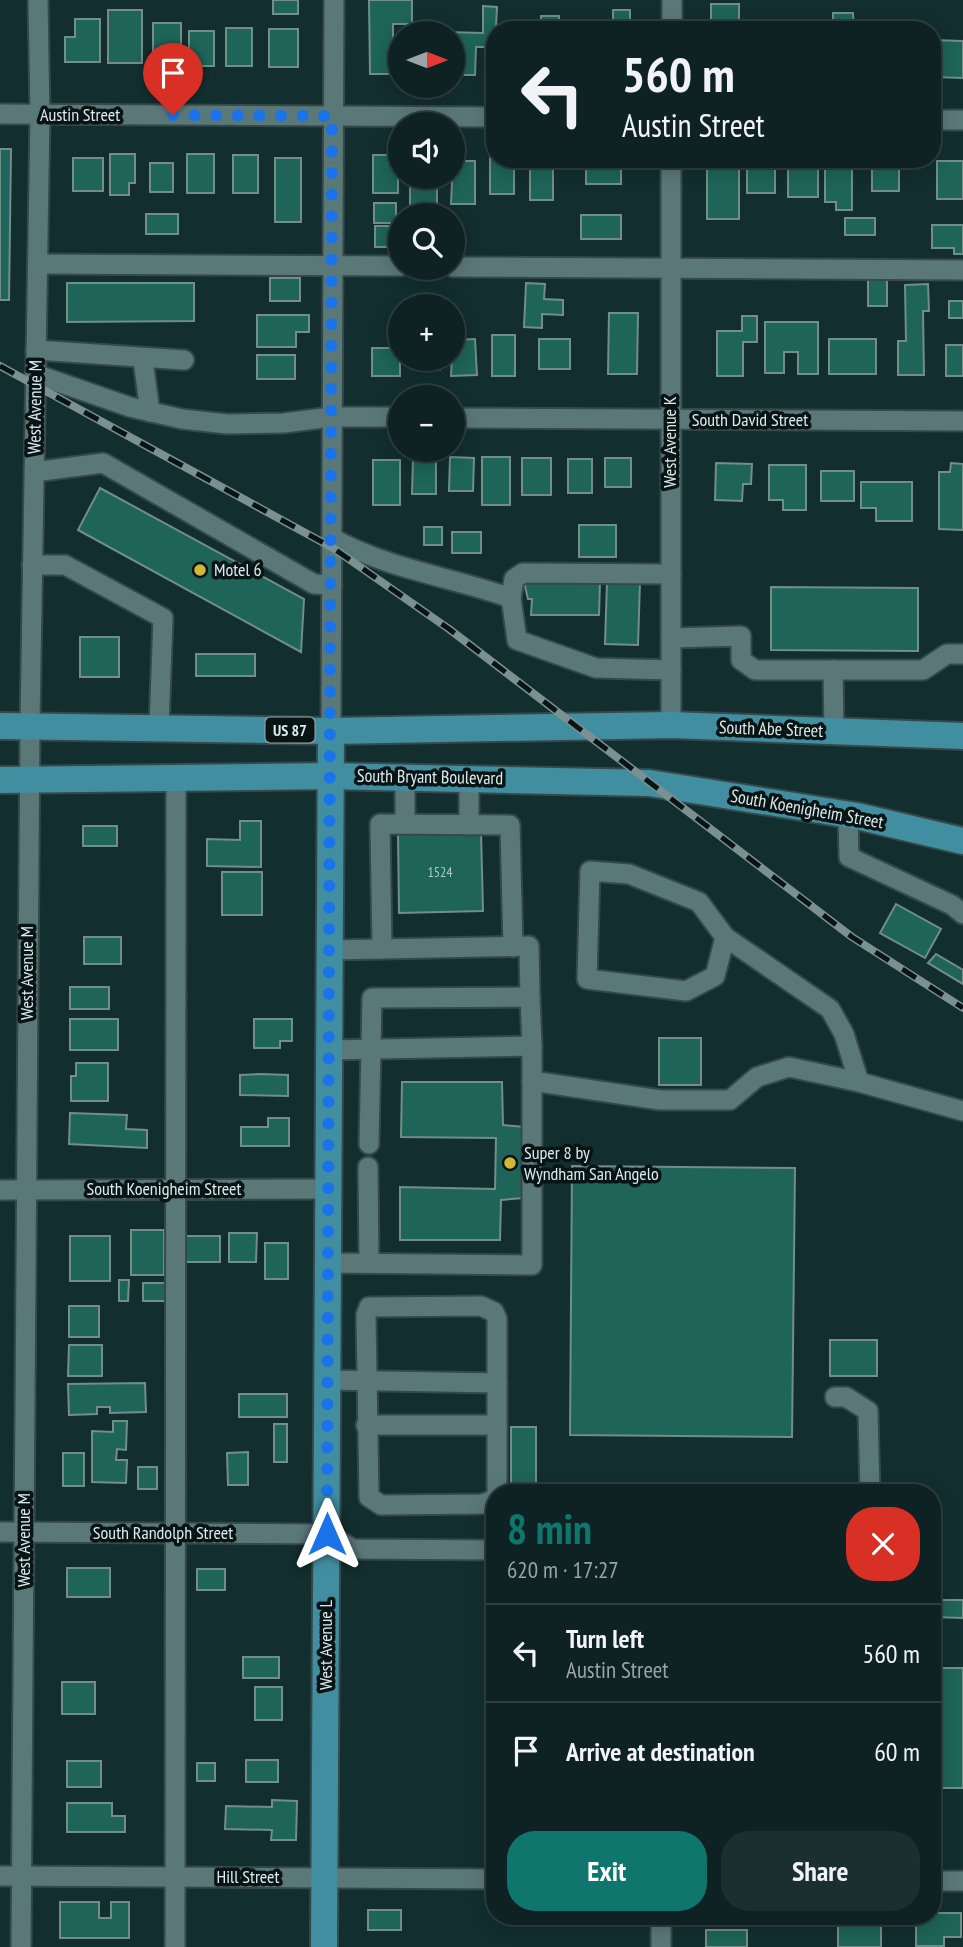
<!DOCTYPE html>
<html lang="en">
<head>
<meta charset="utf-8">
<style>
  body { margin:0; font-family:"PT Sans Narrow",sans-serif; background:#1c2f30; color:#f1f3f6; height:100vh; display:flex; flex-direction:column; font-size:26px; white-space:nowrap }
  * { box-sizing:border-box; margin:0 }
  p { font-size:23px; color:#9ba4a6 }
  .icon { flex:none; width:38px; height:38px; fill:none; stroke:currentColor; stroke-width:2; stroke-linecap:round; stroke-linejoin:round }
  .map { position:relative; flex:1; overflow:hidden }
  .sheet { position:absolute; left:486px; top:1484px; width:455px; height:441px; display:flex; flex-direction:column; background:#0e2223; border-radius:28px; box-shadow:0 4px 18px #0003,0 0 0 2px #2e3f41 }
  .sheet>* { flex:none }
  .guide { position:absolute; left:486px; top:21px; width:455px; height:147px; border-radius:28px; box-shadow:0 4px 18px #0003,0 0 0 2px #2e3f41; background:#0e2223; color:#f1f3f6; overflow:hidden }
  .needle { width:46px; rotate:90deg }
  .tools { position:absolute; left:388px; top:21px; display:grid; gap:14px }
  .tools a { display:grid; place-items:center; width:77px; height:77px; border-radius:50%; background:#0e2223; box-shadow:0 4px 18px #0003,0 0 0 2px #2e3f41; font-size:35px }
  .pin { position:absolute; display:grid; place-items:center; width:60px; height:60px; color:#fff; margin:-72px -30px; border-radius:50% 50% 50% 0; rotate:-45deg; box-shadow:0 0 7px #0007 }
  .pin .icon { rotate:45deg }
  .me { position:absolute; width:77px; margin:-38px; rotate:0deg; stroke-linejoin:round; filter:drop-shadow(0 0 5px #0008) }
  .turn { display:flex; align-items:center; gap:24px; height:147px; padding:0 21px; font-size:32px }
  .turn .icon { width:91px; height:91px; stroke-width:2.5 }
  .turn b { display:block; font-size:49px; line-height:60px }
  .round { display:grid; place-items:center; flex:none; width:74px; height:74px; border-radius:28px; background:#1c2f30 }
  .summary { display:flex; align-items:center; justify-content:space-between; height:119px; padding:0 21px }
  h1 { font-size:42px; font-weight:700; line-height:52px; color:#0f766e }
  .action { display:flex; gap:14px; margin-top:auto; padding:14px 21px }
  .action a { flex:1; height:80px; border-radius:28px; background:#0f766e; color:#fff; font-size:28px; font-weight:700; line-height:80px; text-align:center }
  .action a+a { background:#1c2f30; color:#f1f3f6 }
  ul { padding:0; list-style:none }
  li { display:flex; align-items:center; gap:21px; height:98px; padding:0 21px; border-top:2px solid #2e3f41 }
  li div { flex:1 }
  li b { display:block; font-size:26px }
  li em { font-style:normal }
  .map>svg:first-child { display:block }
  .building { fill:#1e6458; stroke:#728e87; stroke-width:2 }
  .lines { fill:none; stroke-linecap:round; stroke-linejoin:round }
  .minor-casing { stroke:#35494a; stroke-width:23 }
  .major-casing { stroke:#35494a; stroke-width:30 }
  .minor { stroke:#5b7879; stroke-width:19 }
  .major { stroke:#418ea1; stroke-width:26 }
  .rail-casing { stroke:#7b9091; stroke-width:8 }
  .rail { stroke:#091415; stroke-width:5; stroke-dasharray:16; stroke-linecap:butt }
  .route { stroke:#1a73e8; stroke-width:12; stroke-dasharray:0 21.6 }
  .poi-dot { fill:#d2b736; stroke:#091415; stroke-width:2.5 }
  .labels { text-anchor:middle; stroke-width:7; stroke-linejoin:round; paint-order:stroke }
  .number-label { font-size:14px; fill:#acc9c7 }
  .shield { fill:#091415; stroke:#9daaac; stroke-width:2 }
  .shield-label { font-size:16px; font-weight:bold; fill:#dcebec }
  .street-label { font-size:18px; fill:#dcebec; stroke:#091415 }
  .poi-label { font-size:18px; fill:#dcebec; stroke:#091415; text-anchor:start }
</style>
</head>
<body>
<div class="map">
<svg width="963" height="1947" viewBox="0 0 963 1947">
  <rect width="100%" height="100%" fill="#132e2f"/>
  <g class="building">
    <rect x="273" y="0" width="25" height="14"/>
    <path d="M369,0H412V24H393V37H401V74H370Z"/>
    <rect x="711" y="4" width="28" height="26"/>
    <path d="M483,6L497,7L495,47H476L475,75H454L453,33L446,32L483,33Z"/>
    <rect x="108" y="10" width="34" height="53"/>
    <rect x="613" y="10" width="17" height="20"/>
    <path d="M833,13H853L854,30H789V24L833,26Z"/>
    <rect x="541" y="16" width="18" height="14"/>
    <path d="M75,19H100V62H65V37H75Z"/>
    <rect x="153" y="23" width="28" height="40"/>
    <rect x="226" y="28" width="26" height="38"/>
    <rect x="269" y="29" width="29" height="38"/>
    <rect x="189" y="31" width="25" height="35"/>
    <path d="M933,40L963,41V78L933,77Z"/>
    <path d="M0,149H11L9,300H0Z"/>
    <path d="M110,154H135V183H129V195H110Z"/>
    <rect x="187" y="154" width="27" height="39"/>
    <rect x="233" y="155" width="25" height="38"/>
    <rect x="373" y="155" width="25" height="38"/>
    <rect x="73" y="158" width="30" height="33"/>
    <rect x="275" y="158" width="26" height="64"/>
    <path d="M490,158L514,159V194H490Z"/>
    <rect x="872" y="159" width="27" height="32"/>
    <path d="M453,161H475V204H451Z"/>
    <rect x="747" y="161" width="28" height="32"/>
    <rect x="937" y="161" width="26" height="38"/>
    <rect x="707" y="162" width="32" height="57"/>
    <rect x="788" y="162" width="30" height="35"/>
    <path d="M825,162H852V210H836V202H825Z"/>
    <rect x="150" y="163" width="23" height="29"/>
    <rect x="586" y="163" width="35" height="21"/>
    <rect x="530" y="168" width="23" height="32"/>
    <rect x="410" y="177" width="27" height="28"/>
    <rect x="374" y="203" width="22" height="20"/>
    <rect x="146" y="214" width="32" height="20"/>
    <rect x="581" y="215" width="40" height="24"/>
    <rect x="845" y="218" width="30" height="17"/>
    <path d="M932,225H963V254H954V248H932Z"/>
    <rect x="375" y="226" width="20" height="21"/>
    <rect x="270" y="278" width="30" height="23"/>
    <rect x="868" y="279" width="19" height="27"/>
    <path d="M67,283H194V321L67,322Z"/>
    <path d="M526,283L545,284L544,299L563,300V315L542,314V328L524,327Z"/>
    <path d="M928,284L929,311H923L924,375H898V341H906L905,285Z"/>
    <rect x="949" y="301" width="14" height="17"/>
    <path d="M609,313H638L637,374H608Z"/>
    <path d="M257,315H309V332H296V347H257Z"/>
    <path d="M742,316H757V342H743V376H717V331H742Z"/>
    <path d="M765,322H818V374H798V352H784V373H765Z"/>
    <rect x="492" y="335" width="23" height="41"/>
    <path d="M475,339L477,375L451,376L453,340Z"/>
    <rect x="539" y="339" width="31" height="30"/>
    <rect x="829" y="339" width="47" height="35"/>
    <rect x="946" y="345" width="17" height="31"/>
    <rect x="372" y="348" width="28" height="28"/>
    <rect x="257" y="355" width="38" height="24"/>
    <rect x="422" y="359" width="18" height="11"/>
    <path d="M413,457H436V494H412Z"/>
    <path d="M450,457L474,458L473,491H449Z"/>
    <rect x="482" y="457" width="28" height="48"/>
    <rect x="522" y="458" width="29" height="37"/>
    <rect x="605" y="458" width="26" height="29"/>
    <rect x="568" y="459" width="24" height="34"/>
    <rect x="373" y="460" width="27" height="45"/>
    <path d="M716,463L752,464L751,484H743L742,501L715,500Z"/>
    <path d="M951,463L963,464V530L939,529V472H950Z"/>
    <path d="M769,465H806V510H783V500H769Z"/>
    <rect x="821" y="471" width="33" height="30"/>
    <path d="M861,482H912V521H876V508H861Z"/>
    <path d="M100,488L304,599L301,652L78,530Z"/>
    <rect x="579" y="525" width="37" height="32"/>
    <rect x="424" y="527" width="18" height="18"/>
    <rect x="452" y="532" width="29" height="21"/>
    <path d="M607,581L640,582L638,645L605,644Z"/>
    <path d="M524,582H600L599,615H531L532,599H528Z"/>
    <path d="M771,587L918,588V651L771,650Z"/>
    <rect x="80" y="637" width="39" height="40"/>
    <rect x="196" y="654" width="59" height="22"/>
    <path d="M240,821H261V867L207,866V839L240,840Z"/>
    <rect x="83" y="826" width="34" height="20"/>
    <path d="M481,831L483,911L399,913L398,832Z"/>
    <rect x="222" y="872" width="40" height="43"/>
    <path d="M896,904L941,929L925,958L880,933Z"/>
    <rect x="84" y="937" width="37" height="27"/>
    <path d="M936,954L963,970V984L928,963Z"/>
    <rect x="70" y="987" width="39" height="22"/>
    <rect x="70" y="1019" width="48" height="31"/>
    <path d="M254,1019H292V1041H280V1048H254Z"/>
    <rect x="659" y="1038" width="42" height="47"/>
    <path d="M76,1063H108V1101H71V1076H76Z"/>
    <path d="M261,1074L288,1075V1096L240,1095V1075Z"/>
    <path d="M402,1082H502L503,1125L525,1127L523,1198L501,1200L500,1240H400V1187L495,1189L496,1138L401,1137Z"/>
    <path d="M70,1113L127,1115L126,1129L147,1130V1148L69,1144Z"/>
    <path d="M268,1118H289V1146H241V1127H268Z"/>
    <path d="M572,1166L795,1168L792,1437L570,1435Z"/>
    <rect x="131" y="1230" width="33" height="45"/>
    <path d="M229,1233H257L256,1262H229Z"/>
    <rect x="70" y="1236" width="40" height="45"/>
    <rect x="185" y="1236" width="35" height="26"/>
    <rect x="265" y="1243" width="23" height="36"/>
    <path d="M119,1280H129L128,1301H119Z"/>
    <rect x="143" y="1283" width="22" height="18"/>
    <rect x="69" y="1306" width="30" height="31"/>
    <rect x="830" y="1340" width="47" height="36"/>
    <path d="M69,1345H102V1376H68Z"/>
    <path d="M145,1383L146,1412L110,1413V1407H97V1414L69,1415L68,1384Z"/>
    <rect x="239" y="1394" width="48" height="23"/>
    <path d="M113,1421H127L126,1450L117,1449L116,1460H127L126,1483L92,1482V1431L113,1432Z"/>
    <rect x="274" y="1424" width="13" height="38"/>
    <rect x="511" y="1427" width="25" height="66"/>
    <path d="M248,1452V1485H228L227,1453Z"/>
    <rect x="63" y="1453" width="21" height="33"/>
    <rect x="138" y="1467" width="19" height="22"/>
    <rect x="67" y="1568" width="43" height="29"/>
    <rect x="197" y="1569" width="28" height="21"/>
    <path d="M933,1600H963V1618L933,1617Z"/>
    <rect x="243" y="1657" width="36" height="21"/>
    <rect x="933" y="1668" width="30" height="120"/>
    <rect x="62" y="1682" width="33" height="32"/>
    <rect x="255" y="1687" width="27" height="33"/>
    <rect x="246" y="1760" width="32" height="22"/>
    <rect x="67" y="1761" width="34" height="26"/>
    <rect x="197" y="1763" width="18" height="18"/>
    <path d="M272,1800L297,1801L296,1840H271L272,1830L225,1829L226,1806L272,1807Z"/>
    <path d="M67,1803H112V1816H125V1832H67Z"/>
    <path d="M60,1902H99V1918H111V1902H129V1938H60Z"/>
    <rect x="368" y="1910" width="33" height="20"/>
    <path d="M933,1913H961V1937H944V1946H916V1916H933Z"/>
    <rect x="838" y="1916" width="43" height="31"/>
    <rect x="706" y="1930" width="41" height="17"/>
  </g>
  <g class="lines">
    <defs>
      <g id="minor">
        <path d="M672,30V0"/>
        <path d="M0,114L495,117"/>
        <path d="M933,120H963"/>
        <path d="M38,264L401,266"/>
        <path d="M453,267L963,270"/>
        <path d="M36,350L184,360"/>
        <path d="M143,360L150,412"/>
        <path d="M35,374L130,407L182,419L227,424L284,423L331,417H401"/>
        <path d="M453,418L963,421"/>
        <path d="M34,472L103,463L314,584L332,585"/>
        <path d="M332,538C388,569 451,577 511,598L517,640L596,668L671,670"/>
        <path d="M32,565H65L163,618L159,727"/>
        <path d="M511,598L514,579L523,573L671,574"/>
        <path d="M671,638L741,636V660L755,670H923L947,654H963"/>
        <path d="M833,670L834,732"/>
        <path d="M671,725V159"/>
        <path d="M331,731L334,0"/>
        <path d="M405,777V824"/>
        <path d="M469,778V825"/>
        <path d="M848,815L849,857L952,905L963,914"/>
        <path d="M725,937L715,976L686,991L587,979L590,871L629,874L699,902L725,937L830,1009L844,1034L859,1082"/>
        <path d="M382,949L380,824L510,825L513,947"/>
        <path d="M329,950L529,946L530,997"/>
        <path d="M532,1081L660,1100H730L757,1077L789,1067L859,1082L963,1111"/>
        <path d="M369,1144L372,998L530,997L532,1046"/>
        <path d="M368,1167L369,1263"/>
        <path d="M0,1190L328,1189"/>
        <path d="M327,1263L532,1265V1046L329,1050"/>
        <path d="M327,1380L497,1383"/>
        <path d="M835,1397H846L868,1411L870,1493"/>
        <path d="M366,1425H497"/>
        <path d="M495,1499L482,1504L381,1505L369,1497L366,1315L369,1307L481,1306L494,1312L497,1319V1493"/>
        <path d="M0,1532L327,1534L353,1549L495,1550"/>
        <path d="M0,1876L495,1879"/>
        <path d="M933,1881H963"/>
        <path d="M21,1947L30,724L40,115L38,0"/>
        <path d="M175,1947L176,777"/>
        <path d="M661,1947V1916"/>
      </g>
      <g id="major">
        <path d="M0,726L331,731L671,725L963,736"/>
        <path d="M0,780L331,776L649,783L857,816L963,841"/>
        <path d="M324,1947L331,731"/>
      </g>
    </defs>
    <use href="#minor" class="minor-casing"/>
    <use href="#major" class="major-casing"/>
    <use href="#minor" class="minor"/>
    <use href="#major" class="major"/>
    <defs>
      <path id="rail" d="M0,366L333,548L449,629L852,937L963,1008"/>
    </defs>
    <use href="#rail" class="rail-casing"/>
    <use href="#rail" class="rail"/>
  </g>
  <g class="lines">
    <path class="route" d="M173,115L332,116L327,1534"/>
  </g>
  <g class="poi-dot">
    <circle cx="200" cy="570" r="7"/>
    <circle cx="510" cy="1163" r="7"/>
  </g>
  <g class="labels">
    <g class="number-label">
      <text x="440" y="877">1524</text>
    </g>
    <rect class="shield" x="265.5" y="717.5" width="49" height="25" rx="5"/>
    <g class="shield-label">
      <text x="290" y="736">US 87</text>
    </g>
    <g class="street-label">
      <text x="80" y="121">Austin Street</text>
      <text transform="translate(35 407) rotate(-89)" y="6">West Avenue M</text>
      <text x="750" y="426">South David Street</text>
      <text transform="translate(670 442) rotate(-90)" y="6">West Avenue K</text>
      <text transform="translate(771 729) rotate(2)" y="6">South Abe Street</text>
      <text transform="translate(430 777) rotate(1)" y="6">South Bryant Boulevard</text>
      <text transform="translate(807 809) rotate(10)" y="6">South Koenigheim Street</text>
      <text transform="translate(27 973) rotate(-90)" y="6">West Avenue M</text>
      <text x="164" y="1195">South Koenigheim Street</text>
      <text x="163" y="1539">South Randolph Street</text>
      <text transform="translate(24 1540) rotate(-90)" y="6">West Avenue M</text>
      <text transform="translate(326 1645) rotate(-90)" y="6">West Avenue L</text>
      <text x="248" y="1883">Hill Street</text>
    </g>
    <g class="poi-label">
      <text x="214" y="576">Motel 6</text>
      <text x="524" y="1159">Super 8 by<tspan x="524" dy="21">Wyndham San Angelo</tspan></text>
    </g>
  </g>
</svg>
<div class="tools">
<a><svg class="needle" viewBox="-14 -14 28 28"><path d="M0-13l5 13h-10z" fill="#e53935"/><path d="M0 13l5-13h-10z" fill="#9ba4a6"/></svg></a>
<a><svg class="icon" aria-label="sound" viewBox="0 0 24 24"><path d="M4 9h4l5-4v14l-5-4H4zM17 9q2 3 0 6"/></svg></a>
<a><svg class="icon" aria-label="search" viewBox="0 0 24 24"><circle cx="10" cy="10" r="6"/><path d="M15 15l6 6"/></svg></a>
<a>+</a>
<a>−</a>
</div>
<div class="pin" style="left:173px;top:115px;background:#d93025"><svg class="icon" aria-label="arrive" viewBox="0 0 24 24"><path d="M6 21V4h12l-3 4 3 4H6"/></svg></div>
<svg class="me" style="left:327px;top:1534px" viewBox="-20 -20 40 40"><path d="M0-17L14 15 0 8-14 15z" fill="#1a73e8" stroke="#fff" stroke-width="4"/></svg>
<div class="guide">
<div class="turn"><svg class="icon" aria-label="left" viewBox="0 0 24 24"><path d="M17 20v-9H6M10 6l-5 5 5 5"/></svg><div><b>560 m</b>Austin Street</div></div>
</div>
<section class="sheet">
<div class="summary"><div><h1>8 min</h1><p>620 m · 17:27</p></div><a class="round" style="background:#d93025;color:#fff"><svg class="icon" aria-label="close" viewBox="0 0 24 24"><path d="M6 6l12 12M18 6L6 18"/></svg></a></div>
<ul>
<li><svg class="icon" aria-label="left" viewBox="0 0 24 24"><path d="M17 20v-9H6M10 6l-5 5 5 5"/></svg><div><b>Turn left</b><p>Austin Street</p></div><em>560 m</em></li>
<li><svg class="icon" aria-label="arrive" viewBox="0 0 24 24"><path d="M6 21V4h12l-3 4 3 4H6"/></svg><div><b>Arrive at destination</b></div><em>60 m</em></li>
</ul>
<div class="action"><a>Exit</a><a>Share</a></div>
</section>
</div>
</body>
</html>
